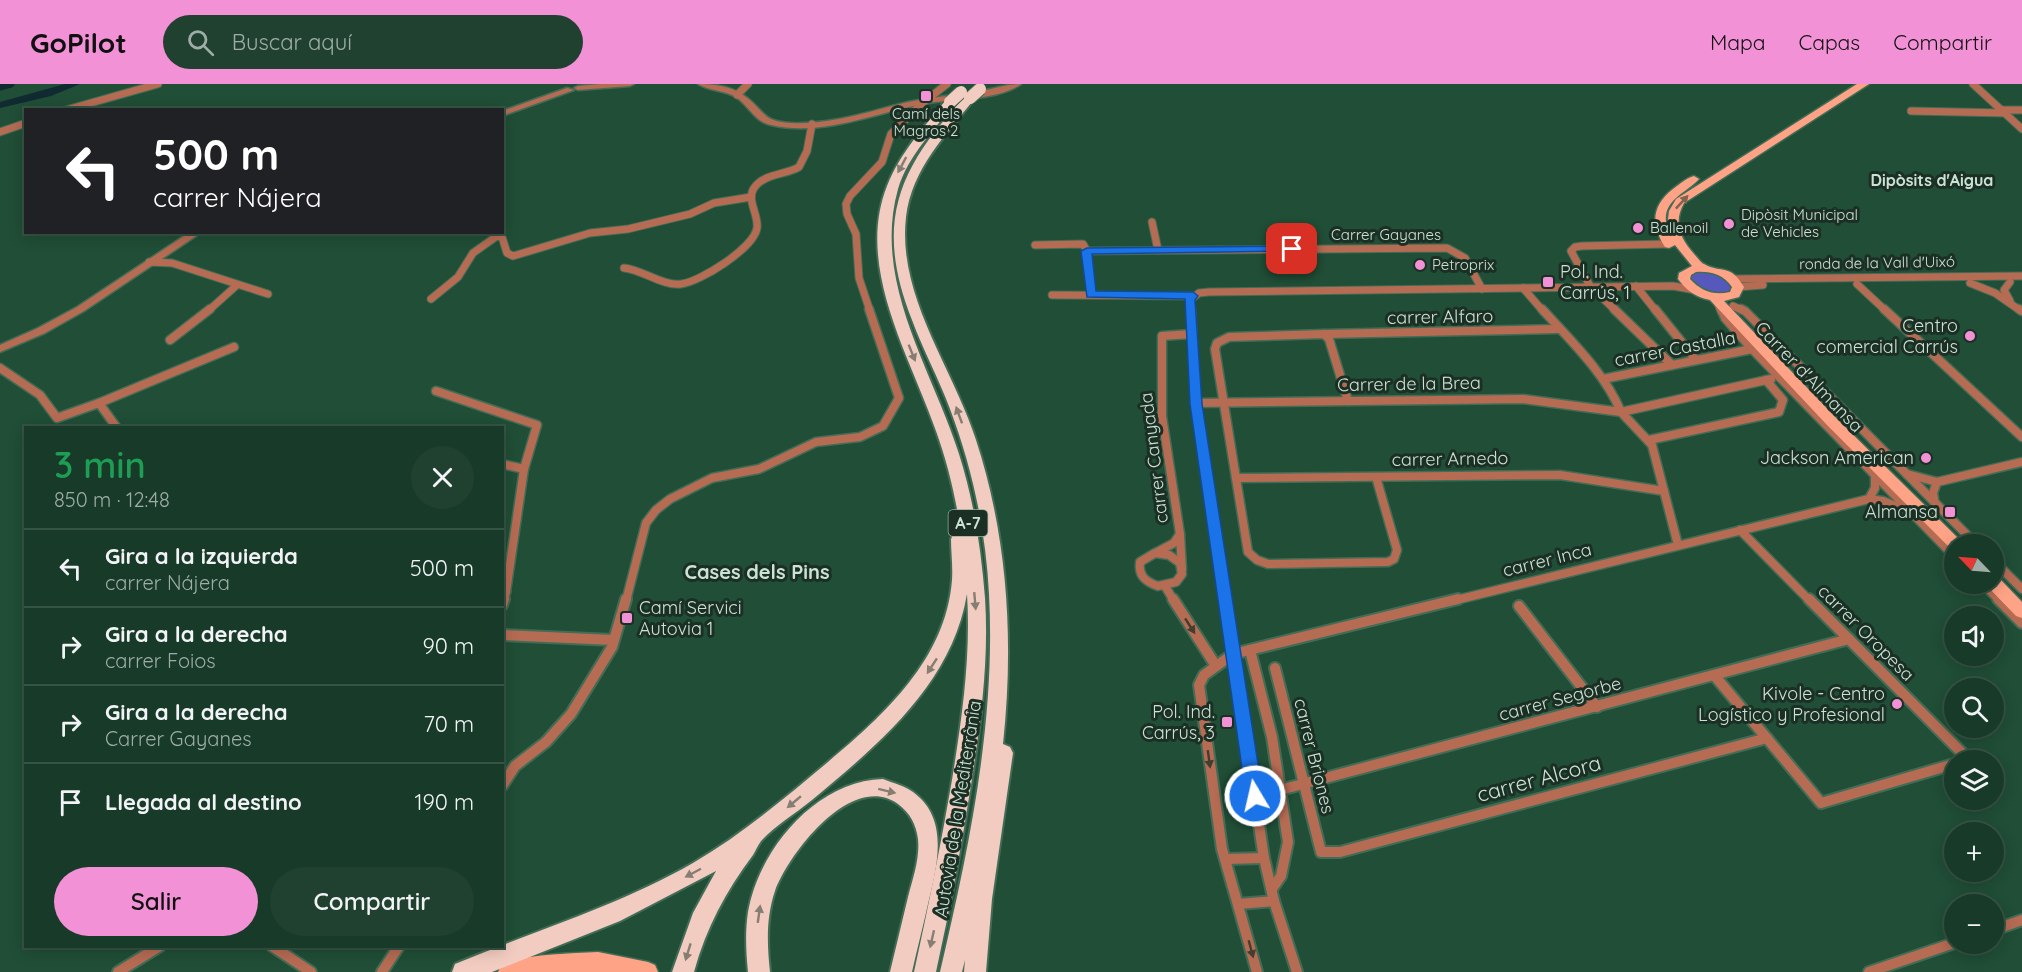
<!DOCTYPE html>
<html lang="es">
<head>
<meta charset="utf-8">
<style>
  body { margin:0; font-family:Quicksand,sans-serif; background:#214130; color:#f1f3f6; height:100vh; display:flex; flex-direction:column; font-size:22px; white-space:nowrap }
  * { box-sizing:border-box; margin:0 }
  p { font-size:20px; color:#9fada8 }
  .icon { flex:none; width:33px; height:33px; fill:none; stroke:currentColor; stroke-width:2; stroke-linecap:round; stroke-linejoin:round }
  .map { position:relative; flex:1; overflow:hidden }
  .side { position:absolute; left:24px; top:342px; width:480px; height:522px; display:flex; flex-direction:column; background:#183a28; border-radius:0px; box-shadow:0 3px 15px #0003,0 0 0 2px #365445 }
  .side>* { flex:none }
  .banner { position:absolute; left:24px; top:24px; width:480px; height:126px; border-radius:0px; box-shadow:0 3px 15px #0003,0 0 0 2px #365445; background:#202124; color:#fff; overflow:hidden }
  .needle { width:39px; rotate:295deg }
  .fabs { position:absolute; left:1944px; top:450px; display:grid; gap:12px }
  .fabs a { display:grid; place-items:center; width:60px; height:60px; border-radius:50%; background:#183a28; box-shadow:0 3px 15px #0003,0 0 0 2px #365445; font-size:30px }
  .pin { position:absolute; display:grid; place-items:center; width:51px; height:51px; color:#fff; margin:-26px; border-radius:12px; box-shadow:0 3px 9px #0006 }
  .me { position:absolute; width:66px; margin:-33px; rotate:351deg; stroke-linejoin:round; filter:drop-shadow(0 0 4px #0008) }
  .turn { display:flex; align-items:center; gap:21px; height:126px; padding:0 30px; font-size:27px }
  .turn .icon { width:78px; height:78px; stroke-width:2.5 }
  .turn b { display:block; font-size:42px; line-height:51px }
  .round { display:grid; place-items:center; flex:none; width:63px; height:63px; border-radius:32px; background:#214130 }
  .head { display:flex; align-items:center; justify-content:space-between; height:102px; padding:0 30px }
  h1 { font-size:36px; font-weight:600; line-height:45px; color:#1e9e55 }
  .button { display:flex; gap:12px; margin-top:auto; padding:12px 30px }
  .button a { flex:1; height:69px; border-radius:36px; background:#f391d6; color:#111; font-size:24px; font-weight:600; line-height:69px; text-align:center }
  .button a+a { background:#214130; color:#f1f3f6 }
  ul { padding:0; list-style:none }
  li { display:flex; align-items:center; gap:18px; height:78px; padding:0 30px; border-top:2px solid #365445 }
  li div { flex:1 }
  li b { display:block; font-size:22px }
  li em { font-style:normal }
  header { display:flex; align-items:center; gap:36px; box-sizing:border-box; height:84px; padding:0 30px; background:#f391d6; color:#111 }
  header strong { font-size:28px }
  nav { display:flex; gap:33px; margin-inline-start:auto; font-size:21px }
  .search { width:420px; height:54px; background:#214130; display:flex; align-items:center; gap:15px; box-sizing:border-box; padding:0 21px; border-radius:33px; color:#9fada8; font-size:22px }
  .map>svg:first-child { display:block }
  .green { fill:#5658bb }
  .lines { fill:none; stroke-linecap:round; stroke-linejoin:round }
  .canal { stroke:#112a31; stroke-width:7 }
  .river { fill:#112a31; fill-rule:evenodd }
  .minor-far2-casing { stroke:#426c56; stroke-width:9 }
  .minor-far1-casing { stroke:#426c56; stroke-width:11 }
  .minor-casing { stroke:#426c56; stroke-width:14 }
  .tertiary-casing { stroke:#426c56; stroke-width:3 }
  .primary-casing { stroke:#426c56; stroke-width:3 }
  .motorway-casing { stroke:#426c56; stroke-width:4 }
  .minor-far2 { stroke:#b66b53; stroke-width:7 }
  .minor-far1 { stroke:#b66b53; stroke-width:8 }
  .minor { stroke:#b66b53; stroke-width:10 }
  .tertiary { fill:#b66b53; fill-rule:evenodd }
  .primary { fill:#ffa386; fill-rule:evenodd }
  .motorway { fill:#f2ccc0; fill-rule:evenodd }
  .motorway-bridge-casing { stroke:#426c56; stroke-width:14; stroke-linecap:butt }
  .motorway-bridge { stroke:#f2ccc0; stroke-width:12 }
  .oneway { fill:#867e72 }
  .oneway2 { fill:#826350 }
  .oneway3 { fill:#423e30 }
  .route { fill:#1a73e8; stroke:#114b97; stroke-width:1.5 }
  .poi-dot { fill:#f391d6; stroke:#1b2f24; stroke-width:2 }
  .labels { text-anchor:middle; stroke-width:6; stroke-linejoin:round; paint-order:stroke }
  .far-poi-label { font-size:15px; fill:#cbe3d4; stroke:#1b2f24; text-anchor:start }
  .far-street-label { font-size:15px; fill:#cbe3d4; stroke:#1b2f24 }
  .far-neighbourhood-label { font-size:16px; font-weight:bold; fill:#cbe3d4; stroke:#1b2f24 }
  .shield { fill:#1b2f24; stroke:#96ad9f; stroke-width:1.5 }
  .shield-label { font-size:16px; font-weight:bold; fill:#cbe3d4 }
  .poi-label { font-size:18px; fill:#cbe3d4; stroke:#1b2f24; text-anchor:end }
  .street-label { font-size:18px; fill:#cbe3d4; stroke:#1b2f24 }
  .neighbourhood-label { font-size:20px; font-weight:bold; fill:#cbe3d4; stroke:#1b2f24 }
  .near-street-label { font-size:21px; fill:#cbe3d4; stroke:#1b2f24 }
</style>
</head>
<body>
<header>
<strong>GoPilot</strong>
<div class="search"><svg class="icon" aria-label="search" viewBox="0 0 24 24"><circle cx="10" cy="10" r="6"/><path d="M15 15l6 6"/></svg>Buscar aquí</div>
<nav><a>Mapa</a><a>Capas</a><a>Compartir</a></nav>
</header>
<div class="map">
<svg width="2022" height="888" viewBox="0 0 2022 888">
  <rect width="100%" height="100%" fill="#204e36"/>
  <path class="green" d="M1695,188C1710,187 1719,190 1730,199V206C1717,215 1704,207 1691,200L1689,193Z"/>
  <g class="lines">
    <path class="canal" d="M0,3L11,0"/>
    <path class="river" d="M65,0H80L51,12L0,24V18Z"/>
    <defs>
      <g id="minor-far2">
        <path d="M1973,0L2022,45"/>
        <path d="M737,11L748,0"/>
        <path d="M66,26L158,0"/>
        <path d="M2002,26H2022"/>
        <path d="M1911,27L2005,29"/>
        <path d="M0,48L26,39"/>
        <path d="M1152,138L1158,166"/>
        <path d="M1035,161L1083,160L1087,167L1447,164L1465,174L1482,205"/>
        <path d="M1087,167L1091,210"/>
        <path d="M149,178L172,179L268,210"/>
        <path d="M624,184C643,186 662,202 681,200C700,198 754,164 757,144C759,131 746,116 754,104C763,90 785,91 799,83L807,67L812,40"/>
        <path d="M1733,195L2022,192"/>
        <path d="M2010,198L2004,206L2010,217"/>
        <path d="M1970,199L1995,209L2021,227"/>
        <path d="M1857,200L1886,227"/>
        <path d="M1636,202L1656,227"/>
        <path d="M1738,203L1763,201"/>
        <path d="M1523,204L1543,227"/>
        <path d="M1052,211L1193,212"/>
        <path d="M431,215L458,193L473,169L497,152L502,153L507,169L513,172L590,149L628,145L690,130L714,119L751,113"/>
        <path d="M1717,218L1721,227"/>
        <path d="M1733,222L1744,227"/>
        <path d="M208,227L237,201"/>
        <path d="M870,227L859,194L856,150L847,130L846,120L850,112L882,78L891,50L920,21L947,0"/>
        <path d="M1191,227L1190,216L1199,209L1209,208L1673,202L1695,206"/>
        <path d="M1616,227L1590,202L1571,167L1575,163L1582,162L1668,160"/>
      </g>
      <g id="minor-far1">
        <path d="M1191,225L1196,319L1226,517"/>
        <path d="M1542,225C1570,256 1605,289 1621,328"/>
        <path d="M1614,225L1672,281"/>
        <path d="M1655,225L1696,276"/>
        <path d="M1721,225L1725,234L1752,265L1954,472"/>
        <path d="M1741,225L1745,227L1976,460"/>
        <path d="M1884,225L2022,353"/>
        <path d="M2019,225L2022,227"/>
        <path d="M1324,250L1557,245"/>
        <path d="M170,256L210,225"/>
        <path d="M0,284L40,311L57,334L99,319L117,344"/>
        <path d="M1603,295L1752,265"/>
        <path d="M436,307L537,341L524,385"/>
        <path d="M1348,317L1329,255L1324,250L1229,253L1217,259L1215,265L1248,468L1257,476L1268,480L1388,478L1394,475L1397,466L1376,393"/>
        <path d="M99,319L234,263"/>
        <path d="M1196,319L1523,315L1621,328L1652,361L1678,461"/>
        <path d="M1621,328L1771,295"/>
        <path d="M1649,356L1779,328L1783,316L1766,296"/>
        <path d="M502,380L524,385L506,508"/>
        <path d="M1875,390V404L1869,415L1883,417L1905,426"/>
        <path d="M1907,390L1937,398L1933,409L1935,420"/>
        <path d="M1236,394L1560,391L1664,407"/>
        <path d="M1937,398L2022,378"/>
        <path d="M1740,446L1810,517"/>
        <path d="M1157,468L1174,459L1180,450"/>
        <path d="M1155,469L1169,471L1180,479L1182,490L1176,498L1158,502C1146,498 1138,492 1140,478Z"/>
        <path d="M1994,477L2022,505"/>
        <path d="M1182,485L1180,450L1162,332V252L1191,250"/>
        <path d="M1983,500L2000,517"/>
        <path d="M1165,502L1174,517"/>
        <path d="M502,506L506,508L503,517"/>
        <path d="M626,517L646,439L656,426L670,415L712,394L759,385L816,358L860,353L883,342L899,314L869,225"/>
        <path d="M1452,517L1869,415"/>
      </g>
      <g id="minor">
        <path d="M1173,515L1216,582"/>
        <path d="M1225,515L1264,774L1274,817L1297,888"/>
        <path d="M1809,515L1969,676H1966"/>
        <path d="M1998,515L2022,539"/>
        <path d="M502,521L504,515"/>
        <path d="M1519,522L1597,623"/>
        <path d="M502,551L613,556"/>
        <path d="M1250,566L1272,653L1288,758L1281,792L1272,805"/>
        <path d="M1275,584L1321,768H1340L1767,654"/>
        <path d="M1714,591L1821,719L1954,680"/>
        <path d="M502,702L515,682L546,658L571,630L612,563L626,515"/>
        <path d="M1280,706L1849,555"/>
        <path d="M1226,775L1264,774"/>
        <path d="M1238,820L1274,817"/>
        <path d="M1994,846L2022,836"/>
        <path d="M272,862L311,888"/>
        <path d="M118,888L160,862"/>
        <path d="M382,888L399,862"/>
        <path d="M1257,888L1222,765L1199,601L1204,591L1233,570L1458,515"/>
        <path d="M1869,888L1954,859"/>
      </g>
      <g id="tertiary">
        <path d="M600,0H634L630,2L578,6L574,4L578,2Z"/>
        <path d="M698,0C715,0 732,2 746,13C766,28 761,37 791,39C831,41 870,27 908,18C932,13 956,11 981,7C994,5 1007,0 1021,0C999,16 955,15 928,19C877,28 824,53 771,41C755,38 749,22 736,13C724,6 709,7 698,0Z"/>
        <path d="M567,4L574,6L502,32V27Z"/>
        <path d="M190,148H202L84,227L45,249L0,268V261L38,244L77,223Z"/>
      </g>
      <g id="primary">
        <path d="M1857,0H1869L1684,119C1673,139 1680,154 1694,170C1697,173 1701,179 1704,180C1722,190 1730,179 1744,203L1739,213L1724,217L1837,335L1960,456L1962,460H1954V466L1950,464L1827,341L1710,216C1696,213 1687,207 1678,195L1679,189L1692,182L1675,161L1669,164L1665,163C1651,141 1651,122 1673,105C1680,100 1686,94 1694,92L1699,95C1685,110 1660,117 1667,143L1669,127L1676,115ZM1696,188C1710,187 1723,190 1732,203L1730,208C1714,212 1701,207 1690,195L1691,191Z"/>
        <path d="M1994,493L2000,495L2022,518V534L2016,532L1988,503L1986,500H1994Z"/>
        <path d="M598,868L648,878L655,881L658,888H498L501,881C530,869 567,870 598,868Z"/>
      </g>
      <g id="motorway">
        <path d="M970,11L975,14C946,51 912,84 906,133C897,212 953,284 976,356C1008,454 1014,558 1003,660L1010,663L1013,669L992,815L986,888H964L965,876L962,888H940C969,764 996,638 989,510C986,447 972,383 950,325C939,295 923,266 912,236C874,140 897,84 966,12Z"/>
        <path d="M950,15L955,18C935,46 908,71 898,105C872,198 932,285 959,370C974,417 981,465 985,514C989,575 981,635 972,695C962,760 950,824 936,888H914C928,824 941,760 952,696C962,634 971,572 967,510C952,600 878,661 812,716C796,729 776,741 762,756C759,759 756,766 753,771C726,807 706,844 694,888H672L693,829L716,787L620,837L492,888H452L455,880C534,847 618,822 693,779C741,751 785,714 828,678C884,631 946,575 952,496C953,483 951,468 951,455L953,451L961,449C956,415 948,380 936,347C910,272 855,183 887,102C900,69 924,43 946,16Z"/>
        <path d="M883,695C893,699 905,702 913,708C950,735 937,782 928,820C923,843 917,865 912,888H890C896,863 902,838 908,813C913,794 920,774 918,755C916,740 910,729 898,720C852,687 789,769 775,807C766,833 767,861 770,888H748C746,868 745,848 748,828C759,765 816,697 883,695Z"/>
      </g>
    </defs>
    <use href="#minor-far2" class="minor-far2-casing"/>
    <use href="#minor-far1" class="minor-far1-casing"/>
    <use href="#minor" class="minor-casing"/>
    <use href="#tertiary" class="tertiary-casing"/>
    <use href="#primary" class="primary-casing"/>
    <use href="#motorway" class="motorway-casing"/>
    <use href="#minor-far2" class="minor-far2"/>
    <use href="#minor-far1" class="minor-far1"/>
    <use href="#minor" class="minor"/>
    <use href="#tertiary" class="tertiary"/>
    <use href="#primary" class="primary"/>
    <use href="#motorway" class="motorway"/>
    <defs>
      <g id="motorway-bridge">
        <path d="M970,14L980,5"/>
        <path d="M950,18L961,8"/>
      </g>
    </defs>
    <use href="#motorway-bridge" class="motorway-bridge-casing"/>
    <use href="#motorway-bridge" class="motorway-bridge"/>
  </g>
  <defs><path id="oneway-solid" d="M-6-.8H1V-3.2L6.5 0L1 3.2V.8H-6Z" transform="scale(1.5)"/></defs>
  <g class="oneway">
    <use href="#oneway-solid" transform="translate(902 81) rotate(118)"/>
    <use href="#oneway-solid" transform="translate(912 269) rotate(68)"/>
    <use href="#oneway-solid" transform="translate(959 331) rotate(-110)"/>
    <use href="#oneway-solid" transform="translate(975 517) rotate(85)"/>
    <use href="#oneway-solid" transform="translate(932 582) rotate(123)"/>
    <use href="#oneway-solid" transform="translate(887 707) rotate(14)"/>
    <use href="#oneway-solid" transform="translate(794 718) rotate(140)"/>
    <use href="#oneway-solid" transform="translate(693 789) rotate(152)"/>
    <use href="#oneway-solid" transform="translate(759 830) rotate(-82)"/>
    <use href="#oneway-solid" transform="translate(932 855) rotate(103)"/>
    <use href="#oneway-solid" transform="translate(688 868) rotate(107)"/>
  </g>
  <use class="oneway2" href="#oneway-solid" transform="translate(1682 118) rotate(-47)"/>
  <g class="oneway3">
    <use href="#oneway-solid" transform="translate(1190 542) rotate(57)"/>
    <use href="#oneway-solid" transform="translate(1209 675) rotate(82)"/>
    <use href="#oneway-solid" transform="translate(1251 865) rotate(75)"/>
  </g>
  <path class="route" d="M1292,162L1296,163V167L1092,170L1096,207L1193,208L1198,212L1195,216L1202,320L1263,712L1260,718L1255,720L1249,718L1246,712L1190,320L1185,215L1087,213L1081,167L1087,164Z"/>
  <g class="poi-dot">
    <rect x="920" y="6" width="12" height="12" rx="3"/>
    <circle cx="1729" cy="140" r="6"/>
    <circle cx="1638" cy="144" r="6"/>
    <circle cx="1420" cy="181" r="6"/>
    <rect x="1542" y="192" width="12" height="12" rx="3"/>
    <circle cx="1970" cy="252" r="6"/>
    <circle cx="1926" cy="374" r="6"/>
    <rect x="1944" y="422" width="12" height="12" rx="3"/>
    <rect x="621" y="528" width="12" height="12" rx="3"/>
    <circle cx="1897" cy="620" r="6"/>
    <rect x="1221" y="632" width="12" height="12" rx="3"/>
  </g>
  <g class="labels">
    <g class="far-poi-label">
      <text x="926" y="35" text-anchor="middle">Camí dels<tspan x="926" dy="17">Magros 2</tspan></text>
      <text x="1741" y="136">Dipòsit Municipal<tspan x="1741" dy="17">de Vehicles</tspan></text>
      <text x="1650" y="149">Ballenoil</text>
      <text x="1432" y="186">Petroprix</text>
    </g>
    <g class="far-street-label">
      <text x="1386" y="156">Carrer Gayanes</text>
      <text transform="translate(1877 179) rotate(-1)" y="5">ronda de la Vall d'Uixó</text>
    </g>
    <g class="far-neighbourhood-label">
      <text x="1932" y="102">Dipòsits d'Aigua</text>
    </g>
    <rect class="shield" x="948.5" y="426" width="39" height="26" rx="4.5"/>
    <g class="shield-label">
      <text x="968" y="445">A-7</text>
    </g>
    <g class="poi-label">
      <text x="1560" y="194" text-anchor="start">Pol. Ind.<tspan x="1560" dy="21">Carrús, 1</tspan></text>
      <text x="1958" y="248">Centro<tspan x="1958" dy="21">comercial Carrús</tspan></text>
      <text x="1914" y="380">Jackson American</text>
      <text x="1938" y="434">Almansa</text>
      <text x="639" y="530" text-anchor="start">Camí Servici<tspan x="639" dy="21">Autovia 1</tspan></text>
      <text x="1885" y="616">Kivole - Centro<tspan x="1885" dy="21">Logístico y Profesional</tspan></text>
      <text x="1215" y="634">Pol. Ind.<tspan x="1215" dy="21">Carrús, 3</tspan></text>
    </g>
    <g class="street-label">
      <text transform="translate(1440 233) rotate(-1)" y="6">carrer Alfaro</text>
      <text transform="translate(1675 265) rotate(-11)" y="6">carrer Castalla</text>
      <text transform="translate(1809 293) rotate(46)" y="6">Carrer d'Almansa</text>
      <text transform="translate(1409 300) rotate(-1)" y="6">Carrer de la Brea</text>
      <text transform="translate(1154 374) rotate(-97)" y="6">carrer Canyada</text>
      <text transform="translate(1450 375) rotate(-1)" y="6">carrer Arnedo</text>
      <text transform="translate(1547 476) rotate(-14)" y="6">carrer Inca</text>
      <text transform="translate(1866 549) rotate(45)" y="6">carrer Oropesa</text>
      <text transform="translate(1560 615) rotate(-15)" y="6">carrer Segorbe</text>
      <text transform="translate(1314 672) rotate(76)" y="6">carrer Briones</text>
      <text transform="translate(958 725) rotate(-81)" y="6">Autovia de la Mediterrània</text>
    </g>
    <g class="neighbourhood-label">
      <text x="757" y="495">Cases dels Pins</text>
    </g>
    <g class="near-street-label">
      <text transform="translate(1539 695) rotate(-15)" y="7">carrer Alcora</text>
    </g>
  </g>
</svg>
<div class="fabs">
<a><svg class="needle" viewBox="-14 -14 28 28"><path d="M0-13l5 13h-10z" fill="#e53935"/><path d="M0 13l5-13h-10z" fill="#9fada8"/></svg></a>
<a><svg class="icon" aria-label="sound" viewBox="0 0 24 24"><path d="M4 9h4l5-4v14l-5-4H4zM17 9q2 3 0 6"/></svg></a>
<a><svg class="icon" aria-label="search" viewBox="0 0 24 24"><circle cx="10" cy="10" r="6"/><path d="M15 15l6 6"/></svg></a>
<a><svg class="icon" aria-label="layers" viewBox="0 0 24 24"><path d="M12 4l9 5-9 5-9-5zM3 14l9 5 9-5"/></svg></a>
<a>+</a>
<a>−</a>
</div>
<div class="pin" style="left:1292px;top:165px;background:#d93025"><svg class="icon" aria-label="arrive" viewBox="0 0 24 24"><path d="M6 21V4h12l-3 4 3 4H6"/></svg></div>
<svg class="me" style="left:1255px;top:712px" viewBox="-20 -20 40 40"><circle r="17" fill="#1a73e8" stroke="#fff" stroke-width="3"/><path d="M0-11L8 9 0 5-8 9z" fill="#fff"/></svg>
<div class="banner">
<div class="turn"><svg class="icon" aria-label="left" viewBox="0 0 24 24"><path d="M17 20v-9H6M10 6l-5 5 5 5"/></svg><div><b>500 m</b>carrer Nájera</div></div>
</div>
<section class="side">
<div class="head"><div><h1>3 min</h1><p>850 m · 12:48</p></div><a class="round"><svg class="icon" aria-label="close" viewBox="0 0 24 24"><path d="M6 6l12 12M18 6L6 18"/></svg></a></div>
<ul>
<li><svg class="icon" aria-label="left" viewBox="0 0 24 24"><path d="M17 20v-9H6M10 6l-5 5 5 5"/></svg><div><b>Gira a la izquierda</b><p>carrer Nájera</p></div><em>500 m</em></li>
<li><svg class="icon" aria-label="right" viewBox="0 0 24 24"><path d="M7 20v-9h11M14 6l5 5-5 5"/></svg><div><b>Gira a la derecha</b><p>carrer Foios</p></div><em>90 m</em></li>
<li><svg class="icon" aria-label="right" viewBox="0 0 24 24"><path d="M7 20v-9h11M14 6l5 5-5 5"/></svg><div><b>Gira a la derecha</b><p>Carrer Gayanes</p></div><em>70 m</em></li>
<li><svg class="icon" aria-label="arrive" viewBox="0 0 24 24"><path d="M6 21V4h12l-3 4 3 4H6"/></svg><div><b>Llegada al destino</b></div><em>190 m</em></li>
</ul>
<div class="button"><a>Salir</a><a>Compartir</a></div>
</section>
</div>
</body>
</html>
